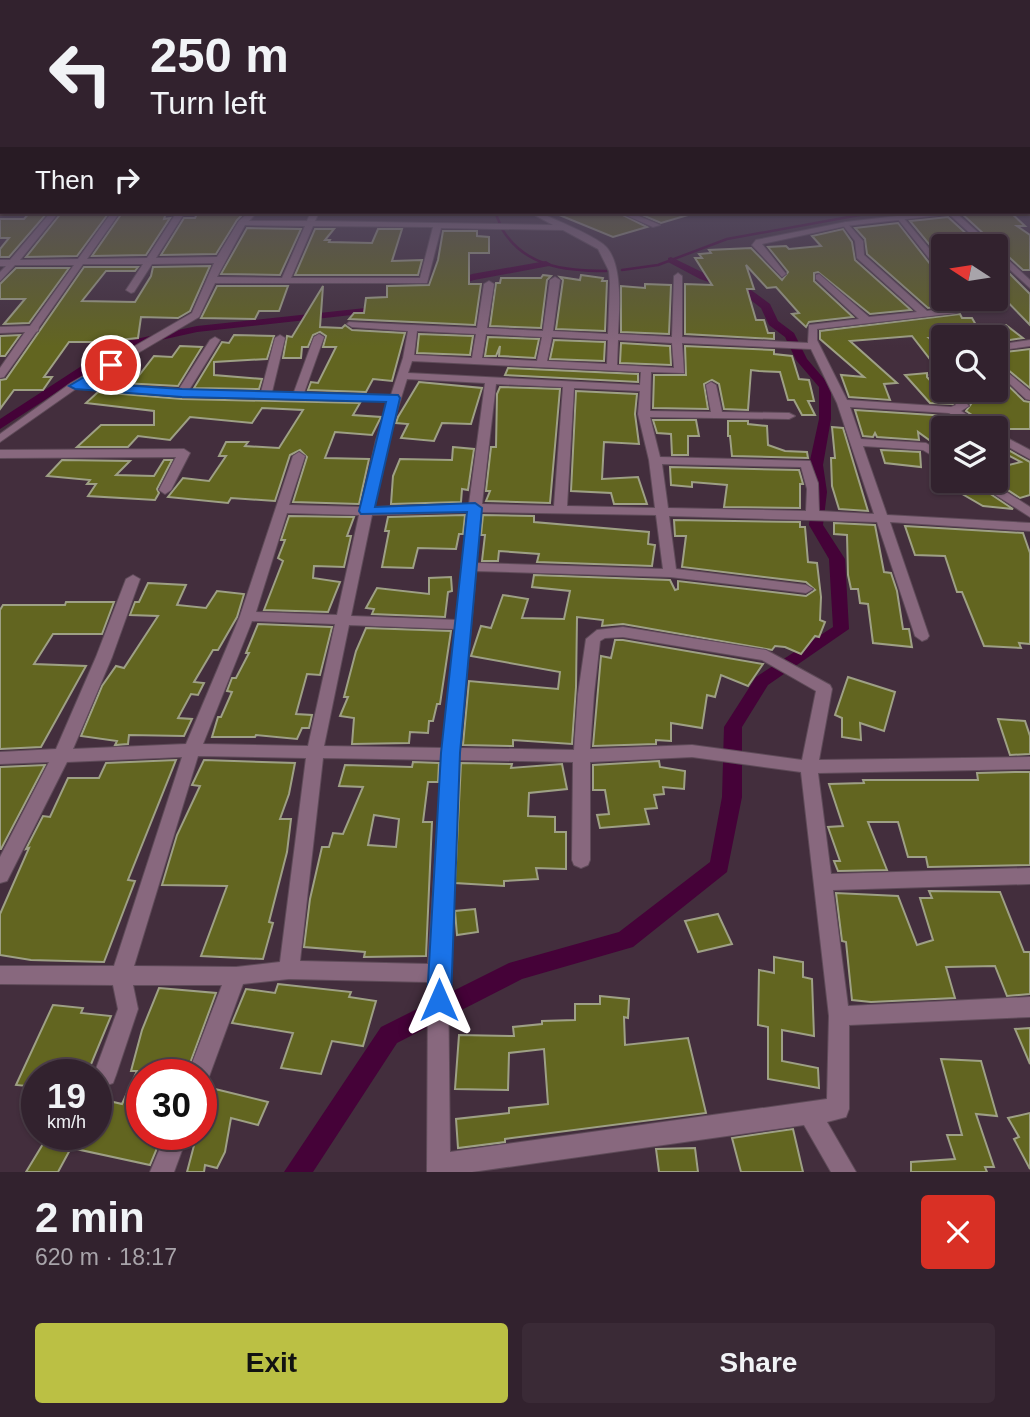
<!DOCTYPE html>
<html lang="en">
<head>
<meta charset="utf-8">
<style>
  body { margin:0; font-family:Arial,sans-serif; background:#3a2a36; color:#f1f3f6; height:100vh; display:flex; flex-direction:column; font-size:26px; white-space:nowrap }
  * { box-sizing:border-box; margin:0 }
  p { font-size:23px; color:#a8a4aa }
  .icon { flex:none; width:38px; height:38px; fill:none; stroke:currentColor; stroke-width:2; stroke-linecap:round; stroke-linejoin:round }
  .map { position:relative; height:1172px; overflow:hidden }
  .sheet { display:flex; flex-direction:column; background:#32222e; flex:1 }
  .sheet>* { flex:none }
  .top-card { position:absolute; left:0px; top:0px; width:1031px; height:214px; box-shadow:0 2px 5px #0004,0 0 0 2px #4d3f4a; background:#32222e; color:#f1f3f6; overflow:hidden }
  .needle { width:46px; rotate:282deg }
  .buttons { position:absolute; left:931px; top:234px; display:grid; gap:14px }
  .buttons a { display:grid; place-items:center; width:77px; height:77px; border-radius:7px; background:#32222e; box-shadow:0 2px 5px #0004,0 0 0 2px #4d3f4a; font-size:35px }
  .speed { position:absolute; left:21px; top:1059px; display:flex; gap:14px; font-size:35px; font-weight:700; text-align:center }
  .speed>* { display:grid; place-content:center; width:91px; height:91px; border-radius:50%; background:#32222e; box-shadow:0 2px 5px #0004,0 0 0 2px #4d3f4a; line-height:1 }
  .speed small { font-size:18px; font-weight:400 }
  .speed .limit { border:10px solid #d22; background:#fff; color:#111 }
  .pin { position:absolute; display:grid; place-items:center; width:60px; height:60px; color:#fff; margin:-30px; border:4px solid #fff; border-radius:50%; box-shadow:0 2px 7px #0007 }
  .me { position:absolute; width:77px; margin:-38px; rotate:0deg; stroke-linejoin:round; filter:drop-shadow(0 0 5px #0008) }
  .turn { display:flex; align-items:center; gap:24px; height:147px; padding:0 35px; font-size:32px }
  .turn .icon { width:91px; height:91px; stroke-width:2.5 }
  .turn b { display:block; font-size:49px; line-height:60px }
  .then { display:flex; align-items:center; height:66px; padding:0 35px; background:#0003; gap:14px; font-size:26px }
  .round { display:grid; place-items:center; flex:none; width:74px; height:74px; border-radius:7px; background:#3a2a36 }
  .overview { display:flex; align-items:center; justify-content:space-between; height:119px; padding:0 35px }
  h1 { font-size:42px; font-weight:800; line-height:52px }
  .cta { display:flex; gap:14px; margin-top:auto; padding:14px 35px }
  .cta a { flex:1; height:80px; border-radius:7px; background:#bbc044; color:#111; font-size:28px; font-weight:800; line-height:80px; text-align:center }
  .cta a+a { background:#3a2a36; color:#f1f3f6 }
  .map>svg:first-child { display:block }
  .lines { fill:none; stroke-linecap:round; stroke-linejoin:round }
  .stream { stroke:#450238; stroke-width:2.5 }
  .canal { fill:#450238; fill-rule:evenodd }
  .building { fill:#626520; stroke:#9ea085; stroke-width:2; fill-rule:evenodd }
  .minor-casing { stroke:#5f4b59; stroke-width:2 }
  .tertiary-casing { stroke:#5f4b59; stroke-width:2 }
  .minor { fill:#88687e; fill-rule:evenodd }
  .tertiary { fill:#88687e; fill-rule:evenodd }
  .route { fill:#1a73e8; stroke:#114b97; stroke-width:2 }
</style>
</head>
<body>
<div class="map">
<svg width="1030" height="1172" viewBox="0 0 1030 1172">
  <rect width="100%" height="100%" fill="#432e3d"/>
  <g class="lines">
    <g class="stream">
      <path d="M495,212L500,224"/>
      <path d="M502,229C525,267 565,271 606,271"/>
      <path d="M622,270L658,265L727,239L876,212"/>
    </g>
    <g class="canal">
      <path d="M671,257L708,275L751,290L770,304L778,321L794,333L807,359L831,387V419L823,465L827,492L823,525L845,559L849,629L768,685L742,727V797L727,872L633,947L522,979L397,1043L313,1172H284L381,1027L509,963L619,932L710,862L722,797L724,727L756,677L833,627L829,559L809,525L813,492L809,465L819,419V387L796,360L785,337L769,325L761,308L743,294L700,279L668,262V258Z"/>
      <path d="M546,261L551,264L549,266L474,280L451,288L446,285L472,274Z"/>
      <path d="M384,306L389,309L388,311L197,332L125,348L0,429V419L117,343L197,326Z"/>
    </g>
  </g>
  <g class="building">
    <path d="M30,212H48L9,257H0V249L9,238H0V219H24Z"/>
    <path d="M62,212L108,214L77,256L26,257Z"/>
    <path d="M141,212L140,214L166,213L164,219L170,218L146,255L92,256L122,213Z"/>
    <path d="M198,212H245L237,220L216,254L161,255L184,218H195Z"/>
    <path d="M552,212H617L647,227L613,237Z"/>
    <path d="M635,212H688V215L661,223Z"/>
    <path d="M960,212H1010L1025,226H1017L1030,235V270H1023Z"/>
    <path d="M948,217L981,247H943V261L910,221Z"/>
    <path d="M898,223L938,274L943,275L939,277L943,284V299H952L954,304L928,308L867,254L865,239L855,228Z"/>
    <path d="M247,228L301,229L280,275L221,274Z"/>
    <path d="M315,229H334L325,240H330L329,242L372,243L378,229H402L392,261L422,260L418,275H295Z"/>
    <path d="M843,229L852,242L855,260L911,310L870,314L818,272L814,273V281L853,317L809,322L806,327L792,314L799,313L776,287L767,288L746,265L754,289H747L756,320H764L768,333H774V339L685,334V284L712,285L695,258H702L699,254L711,253L709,250L751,248L782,280L788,272L768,247L786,246L789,249L821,246L812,236Z"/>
    <path d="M443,231H477V236L489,237V253H469V284H481L475,325L349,319L354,313H364L366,298L387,297V286L429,285L438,260Z"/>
    <path d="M996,260L1030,294V325L996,290Z"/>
    <path d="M210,266L190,311L178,318L141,317L138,338L119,340L118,342H69L44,377H52L43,390H14L0,409V380L6,379L84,267H138L135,271H106L82,301L135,302L151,276L153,267Z"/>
    <path d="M16,268H69L29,323L4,324L25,299H0V284Z"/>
    <path d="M543,275L551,276L547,280L541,328L490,326L496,283H500L501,278H541Z"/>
    <path d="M581,275L603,278L602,281H607L605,331L556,329L563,280L560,277L580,280Z"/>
    <path d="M645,284L671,285L669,334L621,332V286L645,288Z"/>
    <path d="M217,286H288L279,311H259L255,319L201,318Z"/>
    <path d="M323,286L320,327L342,328L345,325L352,330L405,333L392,381L373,379L366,392L308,390L311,382L318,383L336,347H323L326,336L320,332L313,335L308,347H302L301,358H283L287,336L292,337Z"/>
    <path d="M960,314L962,318H972L980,332L948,331L954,338H929L943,350V376L912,336L850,341L897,383L884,384L890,400L849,397L841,375L864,377L820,339V331Z"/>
    <path d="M1006,325L1023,338L996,342V338H992L982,327Z"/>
    <path d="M419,334L473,336L470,355L417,353Z"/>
    <path d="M20,335L5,356H0V336Z"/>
    <path d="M234,335L274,336L267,359L214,362V375L262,379L259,389L194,388L222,342L229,343Z"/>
    <path d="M488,337L539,339L535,358L499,356L500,346L496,356H485Z"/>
    <path d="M554,340L605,342L604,361L550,359Z"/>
    <path d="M621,343L670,346L671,365L620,363Z"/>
    <path d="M180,346L202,347L178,386L123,383L128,377L137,378L154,356L172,357Z"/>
    <path d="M685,346L774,350V354L792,356L799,379L809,380L814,401H808L815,415H802L794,400H788L780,372L759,371L751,370L748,410L724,409L719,384L712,380L704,384L708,409L653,408L654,375H686Z"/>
    <path d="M1030,349V388L996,360V353Z"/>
    <path d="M508,368L638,374V382L505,375Z"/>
    <path d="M927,373V377L952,404L930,403L905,375Z"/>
    <path d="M996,374L1024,401L1030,402V429H993L966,411L971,404L958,390H996Z"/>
    <path d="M419,382L482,388L471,424L442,423L434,441L401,438L408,424L396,423L398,417Z"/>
    <path d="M500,387L560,389L550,503L486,501L490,491H486L491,447H496L497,394Z"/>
    <path d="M576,391L637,394L635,414L639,444L604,442L602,479L638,477L647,504H614L611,493L571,491Z"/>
    <path d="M98,392L182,399L360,403L353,415L381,417L372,435L335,432L325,458L369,459L359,504L293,502L307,457L300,450L290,455L275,501L231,498L228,503L168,497L183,478L209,481L226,456H219L226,442H248L245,446L279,448L303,410L262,408L252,423L190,417L170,440L138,436L128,447H77L101,425H154V411L86,403Z"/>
    <path d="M855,410L948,416L970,429H943V450L918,432L919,440L877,437L875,433L873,437L863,436Z"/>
    <path d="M653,420H696L699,436H688V455H672L671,434L657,433Z"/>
    <path d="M728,421H748V424L767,426L768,445L785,451L807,452L808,458L732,456L730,436H728Z"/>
    <path d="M832,427L843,428L868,511L839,509L832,486L831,458H835Z"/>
    <path d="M1001,446L1030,462V495L1020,498L994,481L996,468L1021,462L996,449Z"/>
    <path d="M453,447L474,449L468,490L462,489L461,502L391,504L393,476L400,459L452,460Z"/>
    <path d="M881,450L920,452L921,467L885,463Z"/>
    <path d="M62,460L130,461L116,475L154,476L164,460H172L157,489L159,493L155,500L88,496L96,484H87L90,480L47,476Z"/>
    <path d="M670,467L799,470L803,484H800V508L724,507L727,485L692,482V487L671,485Z"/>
    <path d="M940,481H971L1013,509L983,506Z"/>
    <path d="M465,515L463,534H459L456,549L418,548L413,568L382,567L389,531H385L388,517Z"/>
    <path d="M483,515L534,516V522L649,532L648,544L655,545L652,566L537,562L539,554L499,551L498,561H482L485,535H481Z"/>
    <path d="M289,516L354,517L347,536H351L344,567L314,566L313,578L340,582L328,612L264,610L283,561L278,558L285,540H281Z"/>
    <path d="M674,520L800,522V527H805L808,562L817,563L821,597L820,620L825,622L819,637L815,636L801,654L785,647L775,646L772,650L623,624L602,626L603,620L577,617L576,687L572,744L513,740V746L463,745L469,681L558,689L560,672L471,656L481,626L491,628L503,595L528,599L522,618L564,619L570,591L532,587L534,575L670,580L675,590L678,589V581L806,596L815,590L806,582L682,567L686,536H675Z"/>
    <path d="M834,523L875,525L884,572L891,573L897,591L903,629H909L912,647L873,643L868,604L860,603L858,589H851L848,575L847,535L834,534Z"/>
    <path d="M905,526L1023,533L1030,553V644L1019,643L1021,648L984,646L962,592H957L945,556L915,555Z"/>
    <path d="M451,577L452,591L448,592L445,617L372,614L374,609L366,608L377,588L429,594V578Z"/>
    <path d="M148,583L186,585L177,605L206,608L217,591L244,594L237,617L218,650H213L194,682L204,683L198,695L191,694L178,718L192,719L184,736L129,735L128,744L115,745L117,741L81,736L102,686L116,666L124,668L158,616L130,615L135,602H139Z"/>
    <path d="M66,602H114L102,634H53L34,664L86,666L41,747L0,749V610L3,605H65Z"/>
    <path d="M258,624L332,627L320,675L307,674L296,714L312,715L309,728H302L297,739L256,735L255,737H212L218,717H221L232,692L227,691L232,678H236L249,653H246Z"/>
    <path d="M366,628L451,631L440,704H437L433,721H429L428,733L410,732L409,743L352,744L354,718L340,716L348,697H344L356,651Z"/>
    <path d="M615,640H623L763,664L748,686L721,675L715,697L707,695L702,728L671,723V741L656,740V744L593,746L601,656L611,658Z"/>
    <path d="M848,677L895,692L884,731L860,723L861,740L842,737V718L835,715Z"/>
    <path d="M998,719L1025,721L1030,736V754L1010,755Z"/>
    <path d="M176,760L128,880L135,881L104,962L31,960L0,955V914L29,848L26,849L43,816L50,817L68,778H99L106,763Z"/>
    <path d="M204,760L295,763L289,794L280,819H291L287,852L269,922L273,923L263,959L201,956L227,886L162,885L177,835L200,786L192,785Z"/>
    <path d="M659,761L660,767L685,771L684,789L663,787L664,794L654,795L657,808L645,809L649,824L600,828L597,815L609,814L605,790H593V765Z"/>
    <path d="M413,762L439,763L438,782H428L423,822H432L426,956L364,957L365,952L304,947L310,899L322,847H329L333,833L343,834L363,787L339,786L345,765L412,767ZM374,815L399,819L396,847L368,845Z"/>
    <path d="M461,763L512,764L511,768L562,764L567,789L529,793L528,816L555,817V832H566V869L536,868L538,879L504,881V886L455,883Z"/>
    <path d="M45,765L1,849H0V767Z"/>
    <path d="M1015,772H1030V865L928,867L926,857H908L898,822H868L887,870L838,871L834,861H840L828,827L843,826L829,784L864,783L863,780H978L977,773Z"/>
    <path d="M929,891L1000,892L1024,952H1030V994L1007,996L995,966L946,967L955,998L871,1002L852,1000L846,942L842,941L836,893L898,896L917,945L933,940L920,898H932Z"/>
    <path d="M475,909L478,932L457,935L455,911Z"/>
    <path d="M718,914L732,944L698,952L685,921Z"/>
    <path d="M774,957L803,962V977L812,979L814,1036L782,1030V1061L818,1068L819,1088L768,1079V1027L758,1025L759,970L774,973Z"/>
    <path d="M278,984L351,992L349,997L376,1001L363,1046L332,1041L321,1074L281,1068L293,1033L232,1023L246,989L275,993Z"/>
    <path d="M159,988L216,993L186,1074H142V1134H163L150,1165L71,1148L58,1172H26L49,1134H96V1127L109,1101L122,1104L137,1071H131L142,1030Z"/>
    <path d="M600,996L629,999L628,1018L624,1017L625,1045L688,1038L706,1113L505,1139V1142L458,1148L456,1119L509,1113V1108L548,1104L544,1049L509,1053L508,1090L455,1089L459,1035L514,1036L513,1027L542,1024V1021L575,1020V1004H600Z"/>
    <path d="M53,1005L83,1008L81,1013L111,1016L87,1074H37V1087L16,1085Z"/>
    <path d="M1030,1028V1064L1015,1029Z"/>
    <path d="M941,1059L981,1061L997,1116L976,1114L994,1167H985L987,1172H911V1162L955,1159L947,1135H962Z"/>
    <path d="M211,1088L268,1102L258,1125L231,1118L225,1152L217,1168L205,1165L204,1172H187L197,1134H201V1116Z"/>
    <path d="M1030,1113V1169L1014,1139L1019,1137L1008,1118Z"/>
    <path d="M793,1129L803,1172H741L732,1138Z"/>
    <path d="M695,1148L698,1172H659L656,1149Z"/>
  </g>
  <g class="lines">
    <defs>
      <g id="minor">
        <path d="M51,212H59L20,260L78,259L112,212H120L87,259L147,258L177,212H185L156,258L217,257L239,221L249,212H257L249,221H307L311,212H319L315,221L553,225L529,212H539C559,222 585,231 603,244C624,260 619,311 618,334L672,337L674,276L678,273L682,276V337L808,343L809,325L859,319L816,279V275L819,274L869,317L917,312L857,258L855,241L842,224L846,222L863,241L864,255L927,311L964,305L960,299H970L975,306L973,308L956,313L817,329V340L847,400L951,407L956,405L943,390H954L969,406L961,411L990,429H975L949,413L850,407L861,439L926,443L943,453V462L923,450L863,446L887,515L1030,523V531L890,522L929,636L927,639L922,641L915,636L877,522L669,516L676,569L806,585L813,589L806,593L670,577L476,571L460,748L574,750L578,694L586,639L597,630L623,627L766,650L830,685L832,689L819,760L1030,757V769L818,773L831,874L1030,868V884L833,890L848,1006L1030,997V1017L849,1025V1109L846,1117L827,1122L856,1172H831L804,1125L472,1172H427L428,982L289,979L243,984L210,1074L207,1082L201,1084V1074H188L222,985H133L138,1009L116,1075L113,1083L105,1086L97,1083L96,1074H94L118,1009L113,985L0,984V966H114L182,757L67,762L7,881L0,883V857L49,762L0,764V752L56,749L96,657L126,579L133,575L140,579L112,657L73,749L186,744L240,616L293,456L299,452L305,456L289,505L361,507L376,440L389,401L182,396L77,388L0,442V434L71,383L192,313L214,263L152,264L134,292L131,293L126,290L143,264H83L39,327L38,331L36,332L4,377L0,378V368L25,332L0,333V327L30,326L74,265H15L0,281V272L6,266H0V260H10ZM245,225L305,226L282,278L217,277ZM313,226L433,227L420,278H291ZM441,228L563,230L598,249L609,271L610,283L608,334L553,331L560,280L555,277L550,280L543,331L487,328L494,284L489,281L484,284L477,328L349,322L347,324L352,327L408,331L403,358L391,395L304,393L324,337L319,334L314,337L294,392H272L285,338L280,335L275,338L261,392L189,390L220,340L215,337L210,340L179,389L87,383L199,317L215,283H427ZM417,331L476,334L472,358L414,355ZM486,334L542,337L537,361L482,358ZM552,337L608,340L607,364L547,361ZM618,340L672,343L674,368L617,365ZM682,343L811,349L837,403L874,514L819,511L818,483L810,461L660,457L650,417L789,419L795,416L789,413L722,412L716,385L711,382L706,385L711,412L650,411L651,372L684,373ZM412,361L641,372L640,385L408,373ZM407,379L485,383L469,504L374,507L388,440ZM496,384L563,387L554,506L482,504ZM574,388L640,391L638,414L649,460L655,508L567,506ZM662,464L801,467L807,489L806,511L668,508ZM468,512L457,620L351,616L372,515ZM481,512L656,515L663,569L476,563ZM287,513L359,515L337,615L256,612ZM252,621L335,624L308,746L203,744ZM349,625L456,629L443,748L324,746ZM623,637L762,660L816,691L802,760L692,745L590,749L594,694L600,641L605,638ZM198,756L306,758L280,962L236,967L134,966ZM692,757L801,772L829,1016L827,1099L450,1152L448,973L459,760L573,762L572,860L574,865L581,868L588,865L590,860V762ZM323,758L442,760L428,964L300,961Z"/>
        <path d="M619,212H629L660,225L653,227Z"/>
        <path d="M947,212H955L994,247H985Z"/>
        <path d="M901,215L943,265V273L940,272L898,219L897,217Z"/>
        <path d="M996,249L1030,280V288L996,257Z"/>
        <path d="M961,333L969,338H957V334Z"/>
        <path d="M1030,340V346L996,351V345Z"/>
        <path d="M996,363L1030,391V400L1026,399L996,371Z"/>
        <path d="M934,372L943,379V388L939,387L929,375Z"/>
        <path d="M996,432L1030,450V459L996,440Z"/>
        <path d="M184,449L190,453L171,490L165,494L159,490L176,457L0,458V450Z"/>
        <path d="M974,481H989L1030,507V517Z"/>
        <path d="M166,1134H188L174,1172H150Z"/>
      </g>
      <g id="tertiary">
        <rect x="1029" y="201" width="1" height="4"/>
        <path d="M931,212H953L949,214L846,226L762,244L786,274L782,277L752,245L756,240L846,222Z"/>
      </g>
    </defs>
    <use href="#minor" class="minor-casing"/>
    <use href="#tertiary" class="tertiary-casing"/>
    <use href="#minor" class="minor"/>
    <use href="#tertiary" class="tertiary"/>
  </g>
  <linearGradient id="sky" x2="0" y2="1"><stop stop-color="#251922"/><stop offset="0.53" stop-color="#554c62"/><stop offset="1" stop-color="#554c62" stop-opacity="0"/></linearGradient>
  <rect width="1030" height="347" fill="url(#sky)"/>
  <path class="route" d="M111,361L117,365L115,367L89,383L182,389L398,395L400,398L375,507L475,503L482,508L460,753L451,1000L447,1008L439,1011L430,1008L427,1000L441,753L467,512L361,514L359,511L386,402L182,397L75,389L69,386Z"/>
</svg>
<div class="buttons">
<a><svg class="needle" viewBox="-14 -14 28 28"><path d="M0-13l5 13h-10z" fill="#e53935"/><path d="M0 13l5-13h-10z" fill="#a8a4aa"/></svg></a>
<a><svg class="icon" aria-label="search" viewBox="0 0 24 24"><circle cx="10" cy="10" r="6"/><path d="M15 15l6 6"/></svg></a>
<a><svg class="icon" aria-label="layers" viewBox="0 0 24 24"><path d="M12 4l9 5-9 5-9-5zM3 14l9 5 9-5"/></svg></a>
</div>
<div class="speed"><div>19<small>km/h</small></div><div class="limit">30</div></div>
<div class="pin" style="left:111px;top:365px;background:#d93025"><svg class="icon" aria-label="arrive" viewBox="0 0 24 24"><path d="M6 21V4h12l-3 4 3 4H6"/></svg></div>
<svg class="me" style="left:439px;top:1000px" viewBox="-20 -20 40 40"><path d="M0-17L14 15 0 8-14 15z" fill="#1a73e8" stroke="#fff" stroke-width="4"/></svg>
<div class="top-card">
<div class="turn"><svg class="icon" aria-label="left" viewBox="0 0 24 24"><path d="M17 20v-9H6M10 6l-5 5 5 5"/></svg><div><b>250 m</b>Turn left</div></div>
<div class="then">Then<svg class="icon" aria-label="right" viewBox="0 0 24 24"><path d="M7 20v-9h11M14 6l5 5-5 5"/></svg></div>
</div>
</div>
<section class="sheet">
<div class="overview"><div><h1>2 min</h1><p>620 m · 18:17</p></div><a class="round" style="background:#d93025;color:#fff"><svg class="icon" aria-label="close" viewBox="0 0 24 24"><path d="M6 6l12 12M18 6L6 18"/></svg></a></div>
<div class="cta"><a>Exit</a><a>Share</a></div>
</section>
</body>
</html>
